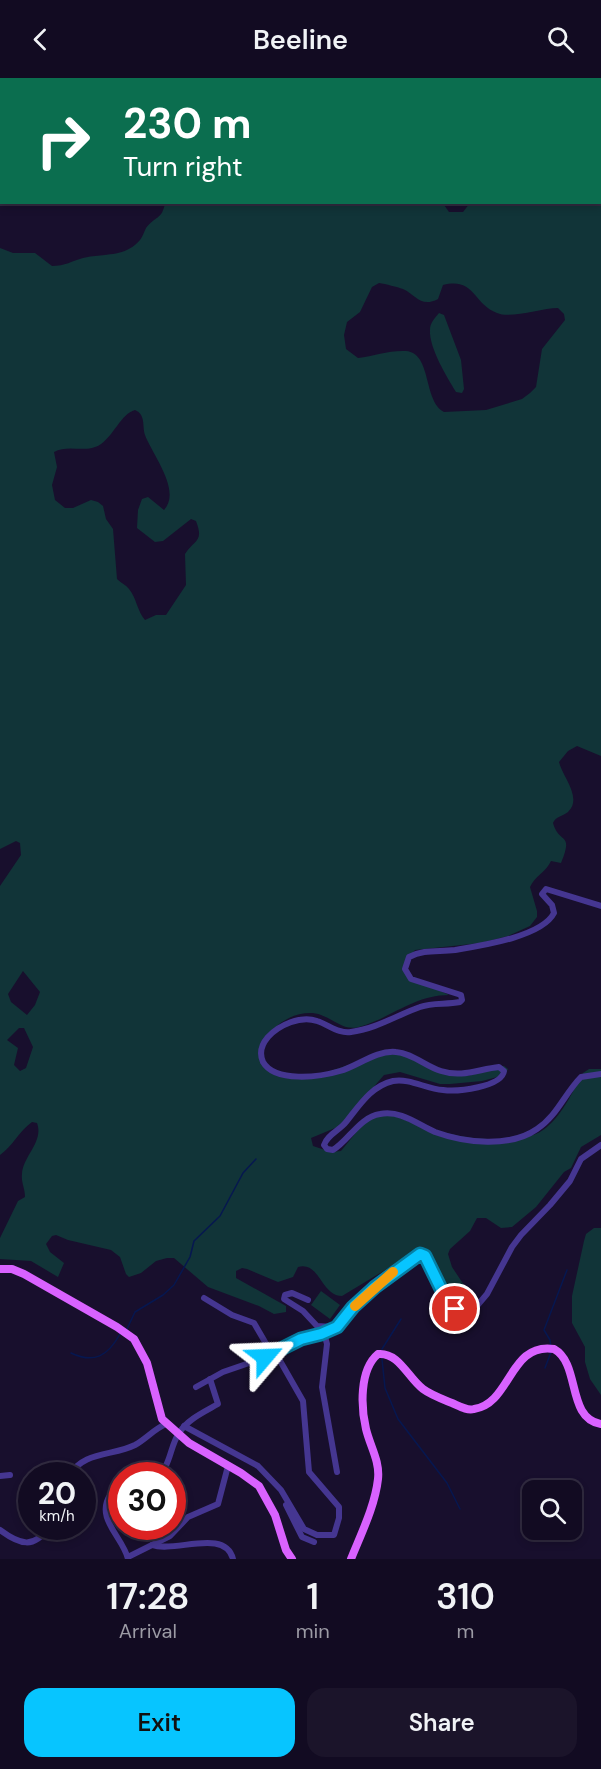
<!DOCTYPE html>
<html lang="en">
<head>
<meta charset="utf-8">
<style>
  body { margin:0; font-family:"DM Sans",sans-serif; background:#1b142a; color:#f1f3f6; height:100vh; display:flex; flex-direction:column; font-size:22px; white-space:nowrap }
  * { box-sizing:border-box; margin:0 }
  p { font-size:20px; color:#9c9ba5 }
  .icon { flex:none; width:33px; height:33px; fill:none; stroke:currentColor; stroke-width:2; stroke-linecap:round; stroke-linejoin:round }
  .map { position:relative; height:1481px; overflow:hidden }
  .sheet { display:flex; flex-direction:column; background:#120b22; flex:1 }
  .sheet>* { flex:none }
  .guide { position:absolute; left:0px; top:0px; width:602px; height:126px; box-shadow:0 3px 9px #0003,0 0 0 2px #312b40; background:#0b6e4f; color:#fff; overflow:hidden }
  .tools { position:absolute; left:522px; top:1402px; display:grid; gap:12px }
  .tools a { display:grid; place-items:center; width:60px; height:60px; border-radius:12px; background:#120b22; box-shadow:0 3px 9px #0003,0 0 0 2px #312b40; font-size:30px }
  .speed { position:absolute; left:18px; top:1384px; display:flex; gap:12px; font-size:30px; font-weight:700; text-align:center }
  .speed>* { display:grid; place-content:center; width:78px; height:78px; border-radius:50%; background:#120b22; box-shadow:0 3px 9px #0003,0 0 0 2px #312b40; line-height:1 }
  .speed small { font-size:15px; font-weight:400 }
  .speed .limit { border:9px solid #d22; background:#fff; color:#111 }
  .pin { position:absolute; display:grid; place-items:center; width:51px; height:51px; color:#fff; margin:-26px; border:3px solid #fff; border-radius:50%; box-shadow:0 2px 6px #0007 }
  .me { position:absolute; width:66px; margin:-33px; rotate:64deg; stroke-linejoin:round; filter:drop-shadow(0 0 4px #0008) }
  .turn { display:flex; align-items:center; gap:21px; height:126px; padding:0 24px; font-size:27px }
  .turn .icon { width:78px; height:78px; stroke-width:2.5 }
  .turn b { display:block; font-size:42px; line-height:51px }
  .eta { display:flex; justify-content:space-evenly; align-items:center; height:102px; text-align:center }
  .eta b { font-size:36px; font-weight:600; line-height:42px }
  .button { display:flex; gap:12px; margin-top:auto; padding:12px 24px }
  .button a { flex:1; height:69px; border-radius:18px; background:#07c5ff; color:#111; font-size:24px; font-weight:600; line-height:69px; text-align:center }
  .button a+a { background:#1b142a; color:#f1f3f6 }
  header { display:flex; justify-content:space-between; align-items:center; height:78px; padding:0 24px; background:#120b22; font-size:27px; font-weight:600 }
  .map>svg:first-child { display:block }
  .green { fill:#113438; fill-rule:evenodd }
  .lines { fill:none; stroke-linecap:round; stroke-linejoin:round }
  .stream { stroke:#061750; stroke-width:1.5 }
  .minor { stroke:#453691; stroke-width:6 }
  .major { stroke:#d962ff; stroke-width:8 }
  .route-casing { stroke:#0580a6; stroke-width:15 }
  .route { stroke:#07c5ff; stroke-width:10 }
  .slow { stroke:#f59e0b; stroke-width:10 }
</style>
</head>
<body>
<header><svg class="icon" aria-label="back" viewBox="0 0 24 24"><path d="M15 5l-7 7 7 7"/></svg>Beeline<svg class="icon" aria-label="search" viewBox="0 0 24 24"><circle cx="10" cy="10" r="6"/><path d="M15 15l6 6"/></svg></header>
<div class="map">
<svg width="601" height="1481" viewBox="0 0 601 1481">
  <rect width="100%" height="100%" fill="#180f2d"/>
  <g class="green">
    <path d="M161,0H601V678L577,668L568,673L559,684C562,698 583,720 568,734C562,739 556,738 553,745C559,767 574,753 561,785L551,783C546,794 535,798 530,809L537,833V839L530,848L508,858L481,865L415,872L405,885L410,899L449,917C414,917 391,940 359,949C344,953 335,942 321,937C305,931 281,940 272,954C268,960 265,968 261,974L268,991L310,1000L392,972L451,998H468L499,988H504L508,991L505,997L482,1003L450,1006H440L400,994L384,997L340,1048L311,1060L313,1068L331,1074L341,1073L367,1041L383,1034C425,1049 459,1063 504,1061C518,1060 532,1060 543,1052C562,1039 572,1014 583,995L589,991H601V1057L581,1069L571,1090L564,1094L536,1129L512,1149L501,1150L486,1140H477L470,1153L450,1171L448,1176L452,1189L464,1207L460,1221L453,1223L446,1215L425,1173L410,1177L342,1218C321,1218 320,1183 298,1189L293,1199L278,1204L247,1191L242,1190L236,1193V1200L286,1228V1234L274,1236L259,1228L208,1209L174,1180H167L156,1183L141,1195L129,1199L126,1196L120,1179L111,1172L68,1162L56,1157L52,1158L46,1166L50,1174L64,1185L58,1199L31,1183L0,1181V1160L18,1123L25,1119C25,1110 21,1105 22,1096C23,1078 44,1064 37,1045L32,1044C19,1053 13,1068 0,1077V808L21,777L20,765L16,763L0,771V170L13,175H35L52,188C65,188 72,183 83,180C103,175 125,180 140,162C143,158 144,154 146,150C155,138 162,142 165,125L442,124L449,134H463L470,125L600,124V2ZM379,205C386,206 397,209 403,211C416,217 421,230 438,221L443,207C475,199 473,226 497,235C511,241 541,230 558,230L564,236L565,242L542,271L536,309L530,315L522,321L486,332L444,334C423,323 432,275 406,273C390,272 374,278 358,280L346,271L344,257L347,244L360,234L372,209ZM135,332C146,337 142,347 145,357C152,376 182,413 164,432L148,419L142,421L138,432L137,450L155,464L163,463L191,441L196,443C204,464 195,461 185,476L186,507L166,537H156L145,542C137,533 137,521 129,511C126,507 121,505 117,501L113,451L106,441L103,428L98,424L91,422L73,430H65L55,422L52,407L57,389L54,374C68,366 87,376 101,366C114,357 121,336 135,332ZM23,893L40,914L35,927L27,937L11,924L8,916ZM19,950H24L33,969L26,990L20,993L14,987L18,970L7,962Z"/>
    <path d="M439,235L444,237L461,282L464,311L462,315L456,314C447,299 429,270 430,252C430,245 434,241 439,235Z"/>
    <path d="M594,1150H601V1317L590,1301L585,1284V1269L572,1245V1218L584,1163L586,1156Z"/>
    <path d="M321,1213L340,1227L330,1241L311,1227Z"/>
  </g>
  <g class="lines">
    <g class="stream">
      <path d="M127,1251L135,1234L163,1217L174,1207L190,1179L194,1163L220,1138L243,1095L256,1081"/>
      <path d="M551,1269L550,1262L544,1252L567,1192"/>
      <path d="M382,1271L401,1241"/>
      <path d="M71,1275C94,1286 108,1278 120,1256"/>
      <path d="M382,1281L385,1310L398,1341L447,1405L460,1431"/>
      <path d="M545,1290L551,1274"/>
    </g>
    <g class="minor">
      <path d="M601,828L546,811L542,816L552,827L554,835C542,859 479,868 455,872C438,874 424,871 409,879L405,891L411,901L461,917L462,922L460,924C446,927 433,924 420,929C397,937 376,951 351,954C339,956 329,947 317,943C301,937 279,947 268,959C262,966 259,975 263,984C275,1005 320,999 340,993C358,988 376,972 396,974C412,975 425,988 441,993C462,1000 479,991 499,989L504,993C502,1009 457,1014 443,1012C426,1011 410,1000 393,1003C371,1008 359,1028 346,1044C340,1052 327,1057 324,1067L327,1071L333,1072C349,1062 360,1039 380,1036C401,1032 417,1046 435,1054C465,1065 510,1070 537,1051C557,1038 565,1015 581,999L601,996"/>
      <path d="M204,1220L232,1237L254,1245L272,1276"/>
      <path d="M308,1222L292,1215L285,1217L284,1221L303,1233L317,1248L333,1249"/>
      <path d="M324,1255L327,1266L322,1309L337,1394"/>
      <path d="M196,1309L223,1294L255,1283L301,1261L321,1256L337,1249L353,1229L375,1209L419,1176L425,1178L450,1226L455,1231L463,1233L476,1229L487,1216L512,1169L521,1157L550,1127L570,1103L581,1081L601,1067"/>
      <path d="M184,1348L258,1388L281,1412L304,1451L317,1457H334L339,1440V1429L309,1394L303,1323L275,1274"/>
      <path d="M0,1398L10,1397"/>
      <path d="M69,1398C83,1373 113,1378 135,1367C146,1361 154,1351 166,1346"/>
      <path d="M158,1398C171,1387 170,1368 179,1355C188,1341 204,1334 218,1326L210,1301"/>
      <path d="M122,1410L110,1417C95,1441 123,1459 128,1481"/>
      <path d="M286,1427L302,1459L314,1464"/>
      <path d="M0,1452C20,1467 34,1471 49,1449"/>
      <path d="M152,1467C175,1475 225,1450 233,1481"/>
      <path d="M128,1479L170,1458L188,1439L218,1426L228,1388"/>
    </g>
    <g class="major">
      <path d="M0,1191H12L24,1196L117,1249L134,1261L147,1285L162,1341L189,1365L241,1395L259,1408L275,1437L286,1472L292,1481"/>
      <path d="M351,1481C361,1456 375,1428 378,1401C380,1383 370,1368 366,1351C361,1330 359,1292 378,1276C399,1274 408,1300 423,1311C431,1317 442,1321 452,1325C459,1328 467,1333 474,1331C511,1326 509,1264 554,1271C581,1286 566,1340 601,1346"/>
    </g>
  </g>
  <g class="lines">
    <defs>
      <path id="route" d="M265,1279L301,1261L321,1256L337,1249L353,1229L375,1209L420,1176L425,1178L446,1221L455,1231"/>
    </defs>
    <use href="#route" class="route-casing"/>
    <use href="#route" class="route"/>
    <path class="slow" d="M355,1228L393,1194"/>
  </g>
</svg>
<div class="tools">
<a><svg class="icon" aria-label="search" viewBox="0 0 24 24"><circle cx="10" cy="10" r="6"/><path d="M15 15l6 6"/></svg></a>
</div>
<div class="speed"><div>20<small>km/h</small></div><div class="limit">30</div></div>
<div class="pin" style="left:455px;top:1231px;background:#d93025"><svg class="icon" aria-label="arrive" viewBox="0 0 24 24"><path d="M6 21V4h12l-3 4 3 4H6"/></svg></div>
<svg class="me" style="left:265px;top:1279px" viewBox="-20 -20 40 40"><path d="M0-17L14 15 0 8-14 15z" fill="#07c5ff" stroke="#fff" stroke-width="4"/></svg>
<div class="guide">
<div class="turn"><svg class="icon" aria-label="right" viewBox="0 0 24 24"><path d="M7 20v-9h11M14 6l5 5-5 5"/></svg><div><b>230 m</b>Turn right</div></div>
</div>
</div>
<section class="sheet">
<div class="eta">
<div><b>17:28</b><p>Arrival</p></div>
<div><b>1</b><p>min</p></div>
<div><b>310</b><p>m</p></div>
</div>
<div class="button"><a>Exit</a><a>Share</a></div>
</section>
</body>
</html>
